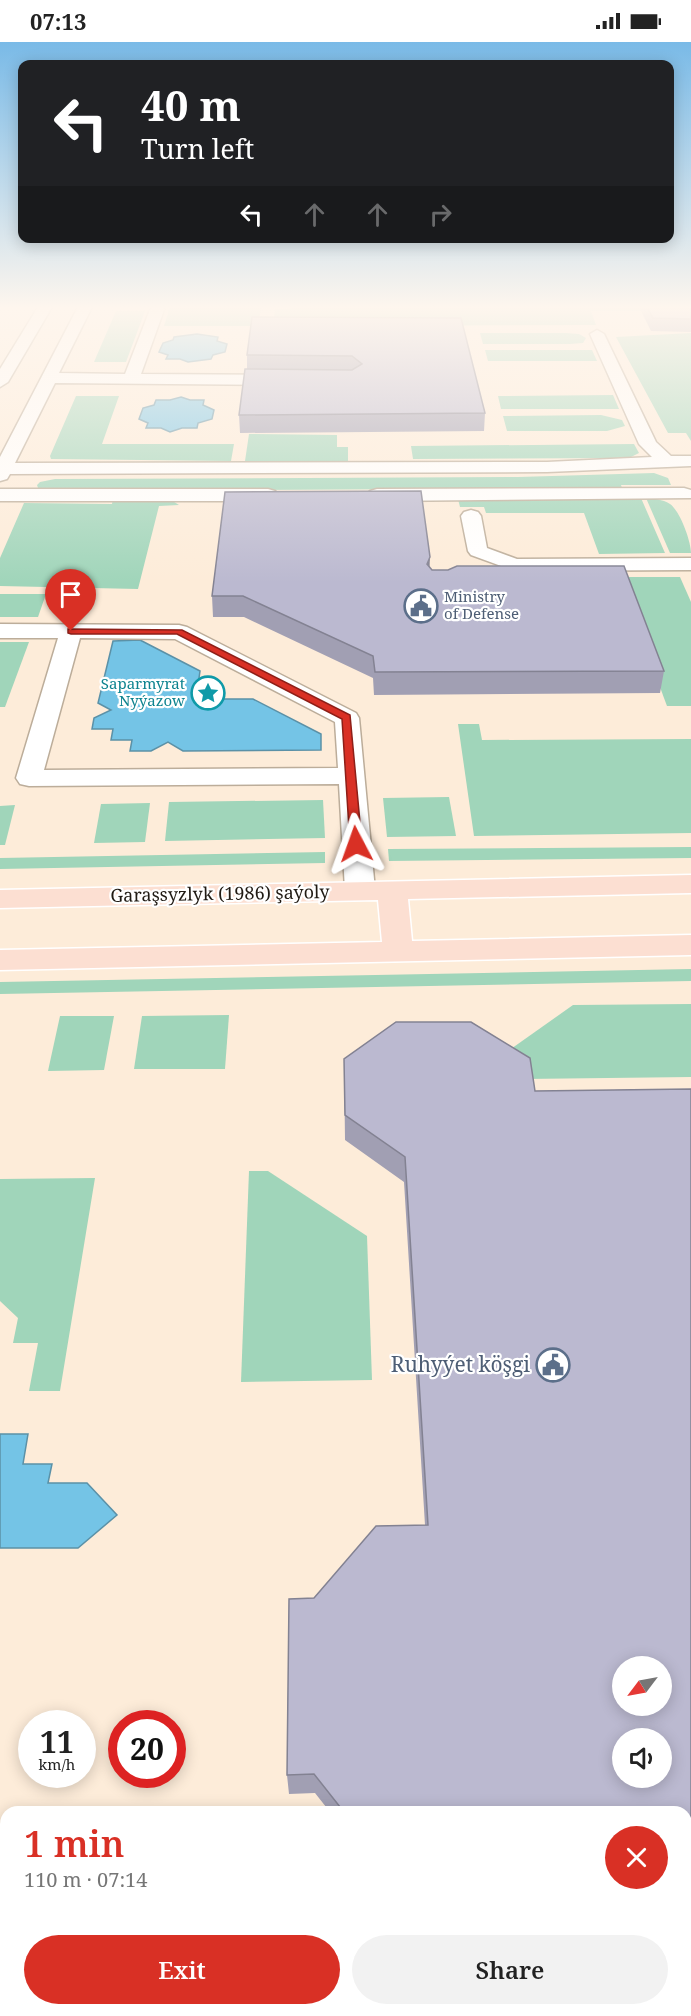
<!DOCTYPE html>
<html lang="en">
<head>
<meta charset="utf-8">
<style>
  body { margin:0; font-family:"Noto Serif",serif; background:#f2f2f2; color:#222; height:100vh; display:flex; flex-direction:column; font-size:22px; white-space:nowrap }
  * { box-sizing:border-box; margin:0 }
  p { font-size:20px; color:#767676 }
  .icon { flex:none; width:33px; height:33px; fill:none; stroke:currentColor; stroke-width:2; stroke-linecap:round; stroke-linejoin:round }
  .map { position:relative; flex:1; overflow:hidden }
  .details { position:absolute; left:0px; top:1764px; width:692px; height:210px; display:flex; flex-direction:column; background:#fff; border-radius:18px 18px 0 0; box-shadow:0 3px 15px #0003 }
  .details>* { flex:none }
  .hud { position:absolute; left:18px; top:18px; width:656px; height:183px; border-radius:12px; box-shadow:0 3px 15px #0003; background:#202124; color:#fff; overflow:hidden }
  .needle { width:39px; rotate:238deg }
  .tools { position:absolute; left:612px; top:1614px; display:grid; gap:12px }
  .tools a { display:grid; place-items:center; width:60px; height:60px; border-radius:50%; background:#fff; box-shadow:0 3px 15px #0003; font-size:30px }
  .speed { position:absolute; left:18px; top:1668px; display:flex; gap:12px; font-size:30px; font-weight:700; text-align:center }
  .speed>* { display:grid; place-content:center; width:78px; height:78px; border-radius:50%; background:#fff; box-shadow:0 3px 15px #0003; line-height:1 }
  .speed small { font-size:15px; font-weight:400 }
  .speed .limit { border:9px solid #d22; background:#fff; color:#111 }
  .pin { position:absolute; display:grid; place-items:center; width:51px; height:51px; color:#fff; margin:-62px -26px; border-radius:50% 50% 50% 0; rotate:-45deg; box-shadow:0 0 6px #0007 }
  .pin .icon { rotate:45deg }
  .me { position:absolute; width:66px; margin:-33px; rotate:356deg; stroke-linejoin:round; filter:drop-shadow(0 0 4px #0008) }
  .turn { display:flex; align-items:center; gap:21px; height:126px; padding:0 24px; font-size:27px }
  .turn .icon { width:78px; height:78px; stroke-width:2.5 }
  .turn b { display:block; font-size:42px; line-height:51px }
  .lanes { display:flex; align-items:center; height:57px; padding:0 24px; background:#0003; justify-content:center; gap:30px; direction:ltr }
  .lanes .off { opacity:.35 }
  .round { display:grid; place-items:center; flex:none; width:63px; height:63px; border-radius:32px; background:#f2f2f2 }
  .overview { display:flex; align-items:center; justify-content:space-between; height:102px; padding:0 24px }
  h1 { font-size:36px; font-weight:600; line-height:45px; color:#d93025 }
  .cta { display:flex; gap:12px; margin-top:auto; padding:12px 24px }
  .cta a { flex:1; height:69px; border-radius:36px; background:#d93025; color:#fff; font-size:24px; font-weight:600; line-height:69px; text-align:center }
  .cta a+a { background:#f2f2f2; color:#222 }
  .status { display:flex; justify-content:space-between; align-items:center; height:42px; padding:0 30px; background:#fff; direction:ltr }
  .status svg { height:16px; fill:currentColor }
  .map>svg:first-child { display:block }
  .green { fill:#a0d5ba }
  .water { fill:#74c4e6; stroke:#5b91a7; stroke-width:1.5 }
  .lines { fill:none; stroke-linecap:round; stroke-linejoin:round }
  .minor-casing { stroke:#bcad9a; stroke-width:3 }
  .major-casing { stroke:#fff; stroke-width:3 }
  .minor { fill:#fff; fill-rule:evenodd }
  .major { fill:#fcdfd2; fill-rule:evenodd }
  .wall { fill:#a19fb3; fill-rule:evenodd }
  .shaded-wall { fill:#838292 }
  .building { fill:#bbb9d0; stroke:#838292; stroke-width:1.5; fill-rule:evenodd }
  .route { fill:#d93025; stroke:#8d1f18; stroke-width:1.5 }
  .labels { text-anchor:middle; stroke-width:4.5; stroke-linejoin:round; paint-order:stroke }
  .far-service-label { font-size:15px; fill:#4e5e75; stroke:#fff; text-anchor:start }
  .far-culture-label { font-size:15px; fill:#0d838f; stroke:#fff; text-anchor:end }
  .street-label { font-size:18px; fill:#201a13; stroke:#fff }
  .near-service-label { font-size:21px; fill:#4e5e75; stroke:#fff; text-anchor:end }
</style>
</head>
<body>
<div class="status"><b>07:13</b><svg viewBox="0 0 49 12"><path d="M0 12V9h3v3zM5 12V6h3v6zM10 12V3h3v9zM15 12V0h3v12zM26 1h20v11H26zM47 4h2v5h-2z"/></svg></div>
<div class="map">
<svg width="691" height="1974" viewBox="0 0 691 1974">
  <rect width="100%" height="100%" fill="#fdecd9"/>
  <g class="green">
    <path d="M170,265H261L258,284H164Z"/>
    <path d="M291,265H691V269H591L596,283H590L337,284V273L336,284H273L275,267H290Z"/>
    <path d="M116,269H145L126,320H94Z"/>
    <path d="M480,291H566L579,292L586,296L583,301L570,302H483Z"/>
    <path d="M691,291V399L686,391H668L616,295Z"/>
    <path d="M485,308H592L597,319H488Z"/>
    <path d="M613,353L619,367H501L498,354Z"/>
    <path d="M76,354H119L102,402H234L231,419L51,417L50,414Z"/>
    <path d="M601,373L622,378L625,384L607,389H507L503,374Z"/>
    <path d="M249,392L337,393V405H348V419H245Z"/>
    <path d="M634,402L639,411L629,416L413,417L411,404Z"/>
    <path d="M654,431L668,436L671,443H621L622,446L50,449L38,446L37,443L40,440L55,437L518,435Z"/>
    <path d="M641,456L665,511L599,512L584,471H486L484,465H460L458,457Z"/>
    <path d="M646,456C654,457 662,457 670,462C680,469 691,499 691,511H670Z"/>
    <path d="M113,457L171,458L179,463L159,464L138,547L0,544V516L24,461L112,462Z"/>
    <path d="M619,535H680L691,560V664H667Z"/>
    <path d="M0,552H46L38,575H0Z"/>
    <path d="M0,600H29L5,665H0Z"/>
    <path d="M458,682H479L482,698L691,697V791L474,794Z"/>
    <path d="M449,755L456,794L387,795L383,756Z"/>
    <path d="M323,758L325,796L165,799L169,760Z"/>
    <path d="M150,761L145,800L94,801L101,762Z"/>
    <path d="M15,763L5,803H0V764Z"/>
    <path d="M691,805V816L389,819L388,807Z"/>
    <path d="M325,810V821L0,827V816Z"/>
    <path d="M691,927V939L0,952V940Z"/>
    <path d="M691,962V1035L524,1037L494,1019L573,963Z"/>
    <path d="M229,973L225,1027H134L142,974Z"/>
    <path d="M60,974H114L104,1028L48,1029Z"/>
    <path d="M249,1129H268L367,1194L372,1338L241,1340Z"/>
    <path d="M95,1136L60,1349H29L38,1301H13L18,1276L0,1259V1137Z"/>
  </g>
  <g class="water">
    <path d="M197,292L218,295L217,299L227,302L225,310L213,313L211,317L188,320L180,317H166L168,313L159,310L163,301L173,298L174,295Z"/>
    <path d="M181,355L190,358H204L203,363L214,368L212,377L198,381L197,386H182L170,390L161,386H146L148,381L139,377L143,366L154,363L156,358H170Z"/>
    <path d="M140,598L200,629L197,650L210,657H253L321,692V708L183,709L168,700L151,709H130L132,698H111L113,687H92L94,676L111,668L98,661L113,599Z"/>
    <path d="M0,1392H28L23,1422H52L48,1441H87L117,1473L78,1506H0Z"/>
    <path d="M0,1838H6V1934L4,1936H0Z"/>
  </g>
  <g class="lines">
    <defs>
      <g id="minor">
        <path d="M38,265H52L8,340L0,345V327Z"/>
        <path d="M78,265H92L59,331L125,332L151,265H165L141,332L287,333L295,338L287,343L55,341L15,421L547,420L652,415L639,402L590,292L597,288L604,292L656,400L671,414H691V424L547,430L10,432L7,437L0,439V415Z"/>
        <path d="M684,446L691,448V456L377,459L370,457L367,453L370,449L377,447Z"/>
        <path d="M0,447H268L275,449L278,453L275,457L268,459H0Z"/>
        <path d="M471,468L478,470L481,474L487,506L517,517L691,516V528L515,529L471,513L468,509L461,474L464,470Z"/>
        <path d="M0,582L179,583L187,585L356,671L359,676L375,848L370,854L360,857L350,854L345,848L339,742L29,744L20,742L16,736L58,596H0ZM80,596L175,597L335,680L338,726L44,728Z"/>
      </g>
      <path id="major" d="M691,833V851L408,857L412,899L691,893V913L0,928V908L382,900L378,858L0,866V848Z"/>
    </defs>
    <use href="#minor" class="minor-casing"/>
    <use href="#major" class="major-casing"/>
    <use href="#minor" class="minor"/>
    <use href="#major" class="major"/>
  </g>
  <g class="wall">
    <path d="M639,265H691V290L651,289Z"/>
    <path d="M461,276L485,371L484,389L240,391L239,373L247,327V313Z"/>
    <path d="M430,526L432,528L664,629L660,651L374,653L373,636L244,575H213L212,554Z"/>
    <path d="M396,980H471L530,1016L535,1049L691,1047V1974H456L455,1968H686V1770H330L315,1751L289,1752L287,1733L289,1557L314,1556L376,1484L425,1483L404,1140L345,1098L344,1017ZM622,1624H662V1664H622ZM622,1696H662V1736H622Z"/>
  </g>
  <path class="shaded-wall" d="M430,515L429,536L427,522Z"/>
  <g class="building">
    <path d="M647,265H691V277L653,276Z"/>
    <path d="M252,275L461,276L485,371L239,373L245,327L352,328L362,322L352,314L247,313Z"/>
    <path d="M421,449L430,515L427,522L432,528H448L457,524H624L664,629L375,630L373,614L243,554H212L225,450Z"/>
    <path d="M396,980H471L530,1016L535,1049L691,1047V1974H460V1968H686V1770H344L314,1732L287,1733L289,1557L314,1556L376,1484L428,1483L405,1115L345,1073L344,1017ZM622,1624H662V1664H622ZM622,1696H662V1736H622Z"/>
  </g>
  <linearGradient id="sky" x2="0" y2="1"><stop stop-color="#79bae7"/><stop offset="0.49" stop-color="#fef6ee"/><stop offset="1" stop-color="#fef6ee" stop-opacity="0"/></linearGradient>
  <rect width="691" height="541" fill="url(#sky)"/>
  <path class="route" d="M68,587L182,588L350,673L362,802L360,805H352L350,802L342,677L177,592H71L68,591Z"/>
  <defs>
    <symbol id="civic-ring" viewBox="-11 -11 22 22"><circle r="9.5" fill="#fff" stroke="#5c6f8a" stroke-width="1.5"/><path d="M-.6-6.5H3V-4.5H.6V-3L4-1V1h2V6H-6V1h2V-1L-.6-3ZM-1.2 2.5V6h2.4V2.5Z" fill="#5c6f8a"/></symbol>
    <symbol id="sight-ring" viewBox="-11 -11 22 22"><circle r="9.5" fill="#fff" stroke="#0f9aa8" stroke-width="1.5"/><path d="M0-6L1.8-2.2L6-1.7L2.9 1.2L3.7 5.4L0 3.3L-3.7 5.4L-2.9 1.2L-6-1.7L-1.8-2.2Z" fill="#0f9aa8"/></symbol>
  </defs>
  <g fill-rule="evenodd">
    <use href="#civic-ring" x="402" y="545" width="38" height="38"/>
    <use href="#sight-ring" x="189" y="632" width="38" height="38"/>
    <use href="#civic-ring" x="534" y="1304" width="38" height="38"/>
  </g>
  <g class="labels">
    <g class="far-service-label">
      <text x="444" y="560">Ministry<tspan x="444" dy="17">of Defense</tspan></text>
    </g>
    <g class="far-culture-label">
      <text x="185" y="647">Saparmyrat<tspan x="185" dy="17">Nyýazow</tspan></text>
    </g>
    <g class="street-label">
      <text transform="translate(220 852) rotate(-1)" y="6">Garaşsyzlyk (1986) şaýoly</text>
    </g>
    <g class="near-service-label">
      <text x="530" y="1330">Ruhyýet köşgi</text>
    </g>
  </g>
</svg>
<div class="tools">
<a><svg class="needle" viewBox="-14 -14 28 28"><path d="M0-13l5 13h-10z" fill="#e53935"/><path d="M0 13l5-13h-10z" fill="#767676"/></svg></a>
<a><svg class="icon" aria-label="sound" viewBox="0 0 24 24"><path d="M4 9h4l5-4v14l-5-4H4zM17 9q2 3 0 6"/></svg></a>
</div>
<div class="speed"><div>11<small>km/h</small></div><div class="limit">20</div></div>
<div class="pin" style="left:71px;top:589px;background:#d93025"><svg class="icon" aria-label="arrive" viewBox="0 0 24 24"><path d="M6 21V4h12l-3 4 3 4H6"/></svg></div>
<svg class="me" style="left:356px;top:802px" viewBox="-20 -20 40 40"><path d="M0-17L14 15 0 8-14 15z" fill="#d93025" stroke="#fff" stroke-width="4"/></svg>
<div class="hud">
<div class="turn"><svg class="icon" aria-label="left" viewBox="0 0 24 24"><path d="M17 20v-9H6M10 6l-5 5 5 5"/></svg><div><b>40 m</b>Turn left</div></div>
<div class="lanes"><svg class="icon" aria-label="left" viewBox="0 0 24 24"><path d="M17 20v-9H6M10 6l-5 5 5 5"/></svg><svg class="icon off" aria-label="ahead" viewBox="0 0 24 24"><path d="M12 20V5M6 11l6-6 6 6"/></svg><svg class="icon off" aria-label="ahead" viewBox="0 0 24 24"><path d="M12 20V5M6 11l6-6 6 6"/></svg><svg class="icon off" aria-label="right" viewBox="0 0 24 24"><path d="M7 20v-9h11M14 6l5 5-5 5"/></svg></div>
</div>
<section class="details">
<div class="overview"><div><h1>1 min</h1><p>110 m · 07:14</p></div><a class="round" style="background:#d93025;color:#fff"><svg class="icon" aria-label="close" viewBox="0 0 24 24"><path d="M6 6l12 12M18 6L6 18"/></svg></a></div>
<div class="cta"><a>Exit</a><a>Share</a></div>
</section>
</div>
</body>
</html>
